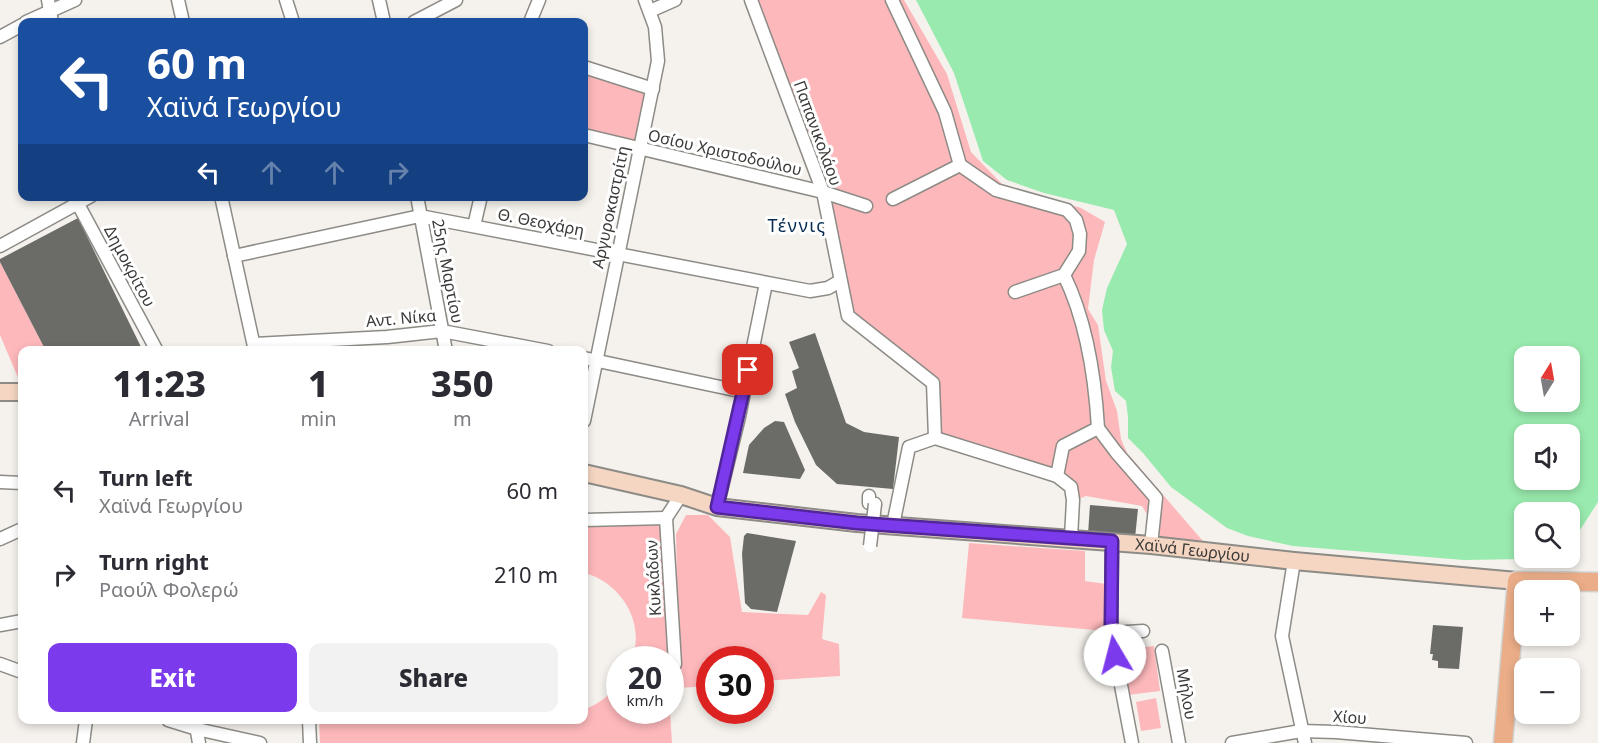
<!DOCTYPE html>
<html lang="en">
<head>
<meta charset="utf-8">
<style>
  body { margin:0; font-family:"Noto Sans",sans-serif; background:#f2f2f3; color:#2b2b33; height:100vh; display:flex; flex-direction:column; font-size:22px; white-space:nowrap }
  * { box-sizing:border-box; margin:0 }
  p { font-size:20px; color:#7c7c81 }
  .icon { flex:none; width:33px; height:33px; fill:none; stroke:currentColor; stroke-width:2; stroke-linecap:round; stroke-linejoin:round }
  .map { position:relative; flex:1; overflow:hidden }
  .panel { position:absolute; left:18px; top:346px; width:570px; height:378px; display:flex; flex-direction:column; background:#fff; border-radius:12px; box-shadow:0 3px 9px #0003 }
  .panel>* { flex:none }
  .banner { position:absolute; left:18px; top:18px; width:570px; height:183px; border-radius:12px; box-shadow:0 3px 9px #0003; background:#1a4fa0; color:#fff; overflow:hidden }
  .needle { width:39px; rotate:11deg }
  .controls { position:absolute; left:1514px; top:346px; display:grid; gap:12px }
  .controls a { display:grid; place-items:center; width:66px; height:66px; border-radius:12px; background:#fff; box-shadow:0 3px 9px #0003; font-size:30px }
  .speed { position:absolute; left:606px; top:646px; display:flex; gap:12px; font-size:30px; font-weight:700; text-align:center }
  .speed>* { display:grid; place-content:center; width:78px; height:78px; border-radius:50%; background:#fff; box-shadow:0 3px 9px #0003; line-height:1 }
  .speed small { font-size:15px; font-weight:400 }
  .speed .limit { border:9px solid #d22; background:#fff; color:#111 }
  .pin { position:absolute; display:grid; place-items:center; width:51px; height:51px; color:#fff; margin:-26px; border-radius:12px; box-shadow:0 3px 9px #0006 }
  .me { position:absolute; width:66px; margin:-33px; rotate:352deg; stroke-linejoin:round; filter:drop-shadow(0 0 4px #0008) }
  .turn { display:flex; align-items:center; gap:21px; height:126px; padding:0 30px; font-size:27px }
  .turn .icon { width:78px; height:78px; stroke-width:2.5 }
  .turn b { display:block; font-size:42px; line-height:51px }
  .lanes { display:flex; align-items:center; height:57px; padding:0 30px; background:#0003; justify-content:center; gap:30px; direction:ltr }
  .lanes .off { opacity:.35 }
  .eta { display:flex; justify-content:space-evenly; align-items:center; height:102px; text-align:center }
  .eta b { font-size:36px; font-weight:800; line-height:42px }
  .cta { display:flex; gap:12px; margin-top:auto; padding:12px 30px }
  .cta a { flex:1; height:69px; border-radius:12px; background:#7c3aed; color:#fff; font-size:24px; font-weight:800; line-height:69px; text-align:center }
  .cta a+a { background:#f2f2f3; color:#2b2b33 }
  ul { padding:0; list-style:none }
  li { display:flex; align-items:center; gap:18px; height:84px; padding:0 30px }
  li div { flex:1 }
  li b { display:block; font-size:22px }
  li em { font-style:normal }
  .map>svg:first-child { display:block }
  .green { fill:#fdb8bb }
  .water { fill:#99eaae; fill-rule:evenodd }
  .building { fill:#6b6c67 }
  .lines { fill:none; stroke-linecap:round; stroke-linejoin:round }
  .street-casing { stroke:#8d8b86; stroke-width:15 }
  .secondary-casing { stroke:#8d8b86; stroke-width:20 }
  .primary-casing { stroke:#d0d0cf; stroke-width:21 }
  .street { stroke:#fff; stroke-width:12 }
  .secondary { stroke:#f4d6c3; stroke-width:16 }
  .primary { stroke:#eaad88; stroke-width:18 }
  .street-bridge-casing { stroke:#8d8b86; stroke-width:15; stroke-linecap:butt }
  .street-bridge { stroke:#fff; stroke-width:12 }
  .route-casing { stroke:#51269a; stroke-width:15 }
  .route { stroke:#7c3aed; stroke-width:10 }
  .labels { text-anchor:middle; stroke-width:6; stroke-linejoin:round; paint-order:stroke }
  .street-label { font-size:16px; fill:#3b3a38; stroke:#fff }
  .neighbourhood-label { font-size:18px; letter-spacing:1.5px; fill:#072c52; stroke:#fff }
</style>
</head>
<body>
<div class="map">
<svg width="1598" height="743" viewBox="0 0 1598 743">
  <rect width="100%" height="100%" fill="#f5f2ed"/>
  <g class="green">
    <path d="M755,0H904L947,74L971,152L1002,184L1081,208L1105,222L1094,260L1088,309L1098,325L1106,381L1117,411L1121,439L1127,453L1208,547L1164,542L1142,506L1086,496L1076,500L1075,488L938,436L935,382L851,313L825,188Z"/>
    <path d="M584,67L653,89L639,148L584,135Z"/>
    <path d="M0,262L46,351H22V387L0,335Z"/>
    <path d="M686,515H708L730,537L742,612L808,615L821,592L826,595L822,639L839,644L840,676L761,681L760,660H710L709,686L679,688L676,534Z"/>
    <path d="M660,521L668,660H632C646,623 621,582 584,573V540H585L584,526Z"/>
    <path d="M969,543L1085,551V581L1106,584V631L962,618Z"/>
    <path d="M1154,646L1160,691L1128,695L1122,650Z"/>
    <path d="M619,682L620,711H670L672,743H320L319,720H584V710C598,704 611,695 619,682Z"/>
    <path d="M1156,698L1161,728L1141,731L1136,702Z"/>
  </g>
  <path class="water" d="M916,0H1598V502L1569,547V513H1524L1525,558L1523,559L1464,560L1293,546L1248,536L1227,528L1171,487L1143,453L1128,438V417L1126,401L1115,391L1111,367L1113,351L1104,330L1102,310L1107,288L1127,244L1114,210L1044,193L1007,180L983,161L954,73ZM1524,357H1569V402H1524ZM1524,435H1569V480H1524Z"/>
  <g class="building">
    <path d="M78,218L143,351H46L0,262V259Z"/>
    <path d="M815,333L846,423L864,432L899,437L893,489L837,484L816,465L795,422L785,394L797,388L792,371L799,368L789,342Z"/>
    <path d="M775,421L784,422L805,470L800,479L743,473L749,445L764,428Z"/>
    <path d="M1090,505L1138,509L1135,538L1088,534Z"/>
    <path d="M747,533L796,541L777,612L751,609L745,603L742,554L744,536Z"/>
    <path d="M1433,625L1463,627L1459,669L1438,668V661L1432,660L1433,654H1430Z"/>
  </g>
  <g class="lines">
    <defs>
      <g id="street">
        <path d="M48,0L52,22"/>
        <path d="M178,0L183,22"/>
        <path d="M286,0L293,22"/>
        <path d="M379,0L384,22"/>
        <path d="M751,0L823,192L848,316L933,383L935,438"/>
        <path d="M892,0L945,112L960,165L996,190L1067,210L1076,220L1080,234L1079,251L1064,275L1015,292"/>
        <path d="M650,11L675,0"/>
        <path d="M26,22L75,0"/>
        <path d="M414,22L456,0"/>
        <path d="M530,22L539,0"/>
        <path d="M0,37L22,25"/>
        <path d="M584,67L653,89"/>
        <path d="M584,135L823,192L866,206"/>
        <path d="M77,196L78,204L157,351"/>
        <path d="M221,196L255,351"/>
        <path d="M417,196L446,351"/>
        <path d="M893,199L960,165"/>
        <path d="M474,226L481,196"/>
        <path d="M0,246L91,196"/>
        <path d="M234,256L420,216L810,291L828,288L840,281"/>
        <path d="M254,344L387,337L442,331L548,351"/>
        <path d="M584,358L744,392"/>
        <path d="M584,421L658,61L655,27L645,0"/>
        <path d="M1098,428L1116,452L1156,498L1151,545"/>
        <path d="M1057,476L1063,446L1098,428C1095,376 1087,322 1064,275"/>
        <path d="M0,482L22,483"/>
        <path d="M869,496V503L875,504"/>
        <path d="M717,507L739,417L766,283"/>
        <path d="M584,520L666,518"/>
        <path d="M893,525L909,447L935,438L1057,476L1071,487L1073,500L1071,538"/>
        <path d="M0,539L22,529"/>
        <path d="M1112,541L1111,633L1132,743"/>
        <path d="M1294,561L1282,636L1305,743"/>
        <path d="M0,625L22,621"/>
        <path d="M1111,633L1143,631"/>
        <path d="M1162,651L1179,743"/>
        <path d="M0,664L22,672"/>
        <path d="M675,664L666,518L681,495"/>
        <path d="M168,720L197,729L260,743"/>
        <path d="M195,720L199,743"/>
        <path d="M309,720L310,743"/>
        <path d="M83,743L86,720"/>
        <path d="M1232,743L1301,731L1336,732L1466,743"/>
      </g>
      <g id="secondary">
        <path d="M0,392H22"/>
        <path id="s1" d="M584,473L681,495L717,507L857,523L1151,545L1294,561L1517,581"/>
      </g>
      <path id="primary" d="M1503,743L1517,581L1598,582"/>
    </defs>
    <use href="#street" class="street-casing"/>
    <use href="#secondary" class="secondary-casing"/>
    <use href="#primary" class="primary-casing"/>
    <use href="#street" class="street"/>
    <use href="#secondary" class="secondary"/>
    <use href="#primary" class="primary"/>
    <defs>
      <path id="street-bridge" d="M870,546L875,504"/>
    </defs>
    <use href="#street-bridge" class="street-bridge-casing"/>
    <use href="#street-bridge" class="street-bridge"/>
  </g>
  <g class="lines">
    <defs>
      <path id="route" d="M748,370L717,507L857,523L1112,541L1111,633L1115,655"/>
    </defs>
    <use href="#route" class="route-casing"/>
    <use href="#route" class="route"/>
  </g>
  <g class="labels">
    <g class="street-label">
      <text transform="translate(818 133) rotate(70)" y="6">Παπανικολάου</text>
      <text transform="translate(725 152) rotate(13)" y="6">Οσίου Χριστοδούλου</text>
      <text transform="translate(610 207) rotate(-78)" y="6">Αργυροκαστρίτη</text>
      <text transform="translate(541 222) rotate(11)" y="6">Θ. Θεοχάρη</text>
      <text transform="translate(130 266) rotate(62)" y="6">Δημοκρίτου</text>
      <text transform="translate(448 271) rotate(79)" y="6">25ης Μαρτίου</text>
      <text transform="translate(401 318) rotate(-5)" y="6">Αντ. Νίκα</text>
      <text dy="6" stroke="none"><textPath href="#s1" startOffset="615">Χαϊνά Γεωργίου</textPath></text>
      <text transform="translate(653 578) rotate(-93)" y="6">Κυκλάδων</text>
      <text transform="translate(1187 694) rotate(80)" y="6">Μήλου</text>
      <text transform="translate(1350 717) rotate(4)" y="6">Χίου</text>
    </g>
    <g class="neighbourhood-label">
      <text x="797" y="232">Τέννις</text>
    </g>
  </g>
</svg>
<div class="controls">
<a><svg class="needle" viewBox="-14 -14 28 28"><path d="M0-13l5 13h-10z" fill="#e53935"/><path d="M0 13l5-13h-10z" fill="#7c7c81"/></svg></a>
<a><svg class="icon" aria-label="sound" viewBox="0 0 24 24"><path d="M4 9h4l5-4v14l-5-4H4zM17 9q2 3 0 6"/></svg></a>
<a><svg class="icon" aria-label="search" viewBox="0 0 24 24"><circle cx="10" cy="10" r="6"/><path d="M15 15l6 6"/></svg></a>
<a>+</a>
<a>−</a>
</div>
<div class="speed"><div>20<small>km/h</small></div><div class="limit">30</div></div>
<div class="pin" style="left:748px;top:370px;background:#d93025"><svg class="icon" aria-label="arrive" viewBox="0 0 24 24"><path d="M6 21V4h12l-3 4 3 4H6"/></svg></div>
<svg class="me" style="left:1115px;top:655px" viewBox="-20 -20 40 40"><circle r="19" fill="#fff"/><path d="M0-13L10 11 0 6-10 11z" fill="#7c3aed"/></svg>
<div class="banner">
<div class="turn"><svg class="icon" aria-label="left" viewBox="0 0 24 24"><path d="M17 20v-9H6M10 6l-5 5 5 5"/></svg><div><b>60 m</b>Χαϊνά Γεωργίου</div></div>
<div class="lanes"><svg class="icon" aria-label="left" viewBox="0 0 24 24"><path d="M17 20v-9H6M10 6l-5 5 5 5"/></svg><svg class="icon off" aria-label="ahead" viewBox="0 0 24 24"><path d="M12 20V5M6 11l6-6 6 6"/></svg><svg class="icon off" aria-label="ahead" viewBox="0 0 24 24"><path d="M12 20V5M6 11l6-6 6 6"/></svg><svg class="icon off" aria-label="right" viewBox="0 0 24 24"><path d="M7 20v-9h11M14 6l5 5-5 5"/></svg></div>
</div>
<section class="panel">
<div class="eta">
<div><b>11:23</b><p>Arrival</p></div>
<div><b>1</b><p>min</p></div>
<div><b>350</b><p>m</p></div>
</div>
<ul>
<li><svg class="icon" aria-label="left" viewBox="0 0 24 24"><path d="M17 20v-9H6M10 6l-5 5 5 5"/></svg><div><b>Turn left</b><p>Χαϊνά Γεωργίου</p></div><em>60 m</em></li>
<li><svg class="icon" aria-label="right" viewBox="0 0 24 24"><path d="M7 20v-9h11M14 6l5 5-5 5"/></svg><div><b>Turn right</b><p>Ραούλ Φολερώ</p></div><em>210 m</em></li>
</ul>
<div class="cta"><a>Exit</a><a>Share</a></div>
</section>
</div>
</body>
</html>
